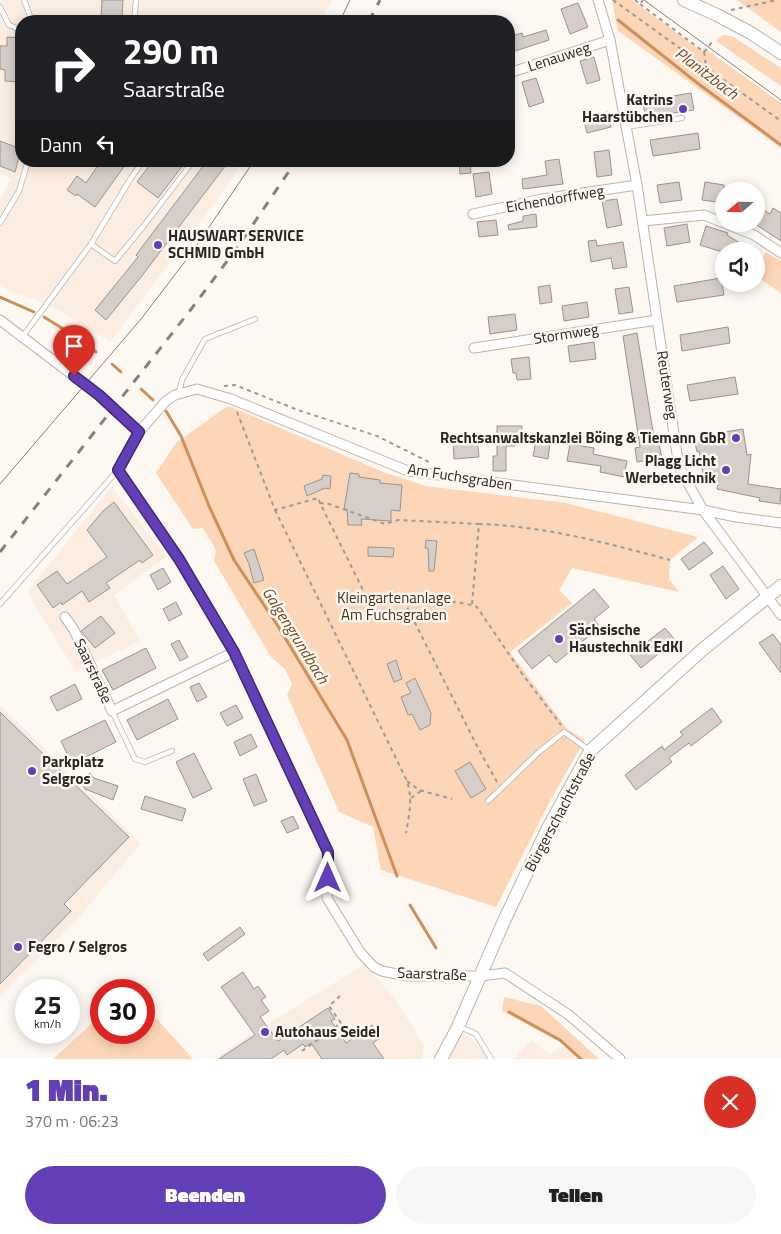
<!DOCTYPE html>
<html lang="de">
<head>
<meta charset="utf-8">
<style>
  body { margin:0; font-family:"Titillium Web",sans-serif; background:#f6f6f6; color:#202124; height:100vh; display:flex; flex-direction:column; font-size:19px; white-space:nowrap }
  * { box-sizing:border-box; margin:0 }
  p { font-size:16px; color:#757577 }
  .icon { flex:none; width:28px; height:28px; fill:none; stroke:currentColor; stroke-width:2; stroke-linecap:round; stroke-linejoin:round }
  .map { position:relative; height:1059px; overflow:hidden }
  .details { display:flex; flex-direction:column; background:#fff; flex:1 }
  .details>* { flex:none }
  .banner { position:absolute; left:15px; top:15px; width:500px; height:152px; border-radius:20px; box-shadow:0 2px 12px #0003; background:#202124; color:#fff; overflow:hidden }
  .needle { width:32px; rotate:250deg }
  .tools { position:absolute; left:715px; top:182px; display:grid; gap:10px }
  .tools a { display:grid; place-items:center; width:50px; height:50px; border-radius:50%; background:#fff; box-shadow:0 2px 12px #0003; font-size:25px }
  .speed { position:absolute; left:15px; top:979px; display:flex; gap:10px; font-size:25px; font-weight:700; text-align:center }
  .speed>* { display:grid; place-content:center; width:65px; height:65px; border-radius:50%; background:#fff; box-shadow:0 2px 12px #0003; line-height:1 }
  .speed small { font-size:12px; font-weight:400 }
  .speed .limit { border:8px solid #d22; background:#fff; color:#111 }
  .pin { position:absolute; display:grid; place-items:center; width:42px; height:42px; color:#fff; margin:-51px -21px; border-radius:50% 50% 50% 0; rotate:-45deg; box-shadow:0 0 5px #0007 }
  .pin .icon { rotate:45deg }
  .me { position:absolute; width:55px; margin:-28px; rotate:0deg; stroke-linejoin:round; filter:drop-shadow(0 0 4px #0008) }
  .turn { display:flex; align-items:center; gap:18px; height:105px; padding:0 25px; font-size:22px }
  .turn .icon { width:65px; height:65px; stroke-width:2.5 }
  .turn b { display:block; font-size:35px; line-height:42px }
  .then { display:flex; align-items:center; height:48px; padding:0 25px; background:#0003; gap:10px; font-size:19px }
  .round { display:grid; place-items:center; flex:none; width:52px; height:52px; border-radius:26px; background:#f6f6f6 }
  .summary { display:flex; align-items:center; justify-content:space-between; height:85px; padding:0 25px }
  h1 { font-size:30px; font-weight:800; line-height:38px; color:#633fb7 }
  .action { display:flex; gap:10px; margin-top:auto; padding:10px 25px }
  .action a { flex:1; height:58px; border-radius:30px; background:#633fb7; color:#fff; font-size:20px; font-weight:800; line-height:58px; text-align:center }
  .action a+a { background:#f6f6f6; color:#202124 }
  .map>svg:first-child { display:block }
  .built { fill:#fcede2 }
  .green { fill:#fdd6b7 }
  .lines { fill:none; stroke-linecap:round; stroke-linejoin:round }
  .stream { stroke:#cf8f58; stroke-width:3 }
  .building { fill:#d6cec8; stroke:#9a938d }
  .service-casing { stroke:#bbb3ad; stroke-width:6 }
  .minor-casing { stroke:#bbb3ad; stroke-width:11 }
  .secondary-casing { stroke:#bbb3ad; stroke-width:14 }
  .path { stroke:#9e9995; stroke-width:2; stroke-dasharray:4 4; stroke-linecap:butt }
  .service { stroke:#fff; stroke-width:4.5 }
  .minor { stroke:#fff; stroke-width:9 }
  .secondary { stroke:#fff; stroke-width:12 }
  .tram { stroke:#85817c; stroke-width:1 }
  .rail { stroke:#85817c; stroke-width:3; stroke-dasharray:9 9; stroke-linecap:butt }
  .route-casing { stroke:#402977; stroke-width:12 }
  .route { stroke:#633fb7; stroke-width:9 }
  .poi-dot { fill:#633fb7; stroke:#fef8f2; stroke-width:2 }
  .labels { text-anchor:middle; stroke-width:5; stroke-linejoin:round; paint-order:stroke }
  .street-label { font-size:15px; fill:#292623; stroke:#fef8f2 }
  .poi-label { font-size:15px; font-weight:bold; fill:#292623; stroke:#fef8f2; text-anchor:start }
  .park-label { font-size:15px; fill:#4a2f16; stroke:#fef8f2 }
  .water-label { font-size:16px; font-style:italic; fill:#754920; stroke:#fef8f2 }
</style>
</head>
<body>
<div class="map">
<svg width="781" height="1059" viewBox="0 0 781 1059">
  <rect width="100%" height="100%" fill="#fef8f2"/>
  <g class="built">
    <path d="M0,0H332L320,21H21V161H242L233,178L110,342L57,309L0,286V201L11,179L0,174Z"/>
    <path d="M112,486L166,557L114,595L140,641L76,672L27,592Z"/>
    <path d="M0,705L141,843L80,916L0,997Z"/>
    <path d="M365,964L395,999L424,1045L422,1059H215L240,1041Z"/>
    <path d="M459,1028L492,1059H445Z"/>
    <path d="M531,1040L551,1054L565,1045L581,1059H513Z"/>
  </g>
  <g class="green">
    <path d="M612,0H632L701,51L704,48L781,103V148L618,31Z"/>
    <path d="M737,0H781V32Z"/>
    <path d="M724,35L732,36L781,68V86L716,41L718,38Z"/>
    <path d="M766,252L781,261V293L756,276V268Z"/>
    <path d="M229,406L383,472L426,486L566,503L698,537L670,560L669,579L679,592L572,568L559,590L572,603L510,652L567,729L585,740L550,801L496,907L381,870L373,827L339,812L287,695L292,684L285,669L271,657L214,561L216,550L203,528L193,529L156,473L176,443L219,412Z"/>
    <path d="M504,997L541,1006L599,1059H581L565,1045L502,1011Z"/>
    <path d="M144,1005L193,1059H53L101,1015V1032H144Z"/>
  </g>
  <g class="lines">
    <g class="stream">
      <path d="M618,20L696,82L781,145"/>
      <path d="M0,297L34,312"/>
      <path d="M44,317L81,340L96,352"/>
      <path d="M112,364L121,372"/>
      <path d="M141,389L153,400"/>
      <path d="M166,411L181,436L209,506L234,560L276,623L347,740L397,876"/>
      <path d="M410,905L436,948"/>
      <path d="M509,1012L560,1040L581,1059"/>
    </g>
  </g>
  <g class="building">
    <path d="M102,0H123L122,19L101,17Z"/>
    <path d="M578,3L588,27L570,34L561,9Z"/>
    <path d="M546,30L549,40L509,53V37L522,33L523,37Z"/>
    <path d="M7,37L21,38V82L5,81V70L0,69V46H7Z"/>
    <path d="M594,57L600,80L587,84L580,61Z"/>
    <path d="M536,78L544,102L529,107L522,82Z"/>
    <path d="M691,93L694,110L645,117L643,101Z"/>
    <path d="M608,112L611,127L587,133L583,117Z"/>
    <path d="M698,133L700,149L653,156L650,140Z"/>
    <path d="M0,141L21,149L15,172L0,166Z"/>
    <path d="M609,150L612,175L597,177L594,152Z"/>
    <path d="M559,159L563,184L523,189L522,179L547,175L545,161Z"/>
    <path d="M101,161H128L95,207L77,194L76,196L67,190L77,176L86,183Z"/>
    <path d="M153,161H186L158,198L137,182Z"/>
    <path d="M207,161H229L141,277L106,320L95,310L138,257L136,255Z"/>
    <path d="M459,161H470L471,173L460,174Z"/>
    <path d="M489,172L492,194L476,197L473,174Z"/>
    <path d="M679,182L682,200L660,203L657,185Z"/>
    <path d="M705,182L724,185V203L702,200Z"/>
    <path d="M617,199L622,225L607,228L602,201Z"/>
    <path d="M773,208L781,213V241L755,224L764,210L770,214Z"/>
    <path d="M536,214L537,227L509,230L508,225L523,221V216Z"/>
    <path d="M496,220L498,235L479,237L477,222Z"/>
    <path d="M687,224L690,242L667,246L664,228Z"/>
    <path d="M706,226L728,233L727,235L753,251H719L700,245Z"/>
    <path d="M596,240L597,246L623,242L627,267L613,269L611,258L591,262L588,241Z"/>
    <path d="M721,278L724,295L677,302L674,286Z"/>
    <path d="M550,285L552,302L540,304L538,287Z"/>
    <path d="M629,287L633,312L619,314L615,289Z"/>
    <path d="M587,302L589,317L564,321L562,306Z"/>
    <path d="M515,314L517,330L490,334L488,317Z"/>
    <path d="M728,327L730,343L682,351L680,335Z"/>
    <path d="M637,333L655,444H659L662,458L637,462L635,448L640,447L623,336Z"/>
    <path d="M594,342L596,359L570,362L568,346Z"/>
    <path d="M529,357L531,379L517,380L516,373H513L511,359Z"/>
    <path d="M735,377L738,394L690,401L687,385Z"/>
    <path d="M497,426H522L521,444H515V446H506V471H493V456H497Z"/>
    <path d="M743,429L747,455L751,454L748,484L781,489L780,504L759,501L760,498L717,489L718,483H709L710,480H704L699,451L697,452L694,437Z"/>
    <path d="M477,438L479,457L454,459L453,441Z"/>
    <path d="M536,440L550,443L548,459L533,456Z"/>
    <path d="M570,444L594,448L593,454L627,461L624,477L600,472L601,466L567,461Z"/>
    <path d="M350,473L359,474V477L380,480V483L402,485L400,511L391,510V521L361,519L362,525H348L347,509H344Z"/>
    <path d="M323,475L331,476L330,489L325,488L307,496L304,486L322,479Z"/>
    <path d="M114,502L153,555L142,563L140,560L106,583L110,588L89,602L82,591L62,605L61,602L53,608L37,585L57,571L67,584L107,557L87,530L103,511Z"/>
    <path d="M426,540L437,541L434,571H429L428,548H425Z"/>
    <path d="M704,542L713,553L689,570L681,559Z"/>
    <path d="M368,547L394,548L393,557L368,556Z"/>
    <path d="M254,549L264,580L254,583L249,564L244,553Z"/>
    <path d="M723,566L739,589L726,599L710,575Z"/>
    <path d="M163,568L171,582L158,590L150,575Z"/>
    <path d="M594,589L609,607L594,619L600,627L556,663L549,655L532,669L518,651Z"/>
    <path d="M176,602L182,614L169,621L163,609Z"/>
    <path d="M101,616L115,633L95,648L81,631Z"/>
    <path d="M665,628L675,640L641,668L630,655Z"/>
    <path d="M773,634L781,645V673L759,643Z"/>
    <path d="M179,640L188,657L180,661L171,644Z"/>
    <path d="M146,648L156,668L113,690L102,670Z"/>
    <path d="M396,660L402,679L394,682L387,664Z"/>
    <path d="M415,678L431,713L430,725L420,730L412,714L408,715L401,697L411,693L406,683Z"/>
    <path d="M199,683L207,697L197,702L190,687Z"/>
    <path d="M75,684L82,699L57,711L50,697Z"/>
    <path d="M168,699L178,719L137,740L127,720Z"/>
    <path d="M236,705L243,718L227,726L220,713Z"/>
    <path d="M712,708L722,722L691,746L689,743L669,758L672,762L636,790L625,775L662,746L664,750L683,735L680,732Z"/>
    <path d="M0,712L129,837L64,904L71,911L0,984Z"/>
    <path d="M105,720L116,742L72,764L61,741Z"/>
    <path d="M251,734L257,747L240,756L234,742Z"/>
    <path d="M194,753L212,789L193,798L176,762Z"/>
    <path d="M470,762L486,789L471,798L455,771Z"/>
    <path d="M90,773L94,778L118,786L113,800L85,789L80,780Z"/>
    <path d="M256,774L267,801L254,806L243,779Z"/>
    <path d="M145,796L186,809L182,821L141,809Z"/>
    <path d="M293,816L299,828L287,833L281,821Z"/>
    <path d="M240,927L245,934L208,961L203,954Z"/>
    <path d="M243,972L254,989L258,986L266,997L261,1000L269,1011L260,1017L278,1041L328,1008L335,1019L331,1021L346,1043L372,1025L381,1037L373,1043L384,1059H322L311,1043L305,1047L303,1044L287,1055L284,1050L271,1059H219L255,1035L221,987Z"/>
  </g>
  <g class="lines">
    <defs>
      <g id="service">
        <path d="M24,0L32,21"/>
        <path d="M0,7L9,25L21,30"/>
        <path d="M134,21L136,0"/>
        <path d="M626,127L682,118"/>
        <path d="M0,223L19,191L28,161"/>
        <path d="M91,244L115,261L146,223L193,161"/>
        <path d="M23,336L91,244L131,178L143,161"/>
        <path d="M179,393L182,380L205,339L255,319"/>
        <path d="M0,604L118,470"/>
        <path d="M112,711L135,759L145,762L172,751"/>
        <path d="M488,801L539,752L564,732L589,750"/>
        <path d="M458,1026L476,1034L491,1059"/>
      </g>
      <g id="minor">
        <path d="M598,0L610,40L637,185L679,467L703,510L781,615"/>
        <path d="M509,73L610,40"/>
        <path d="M473,214L542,199L637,185"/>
        <path d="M643,221L704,215L724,223"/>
        <path d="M726,224L754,235L781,253"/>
        <path d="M0,320L99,395L139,432"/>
        <path d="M474,348L657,320"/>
        <path d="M65,617L74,630L112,711L234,652"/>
        <path d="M620,1059L569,1015L505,973L481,976H406L382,971L374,967L360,952L327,898L328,852L234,652L179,559L118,470L139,432L166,401L175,395L197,389L231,399L408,471L703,510L736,517L781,523"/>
      </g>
      <g id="secondary">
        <path d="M684,0L717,15L751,33L781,53"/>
        <path d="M441,1059L457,1029L504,921L548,828L590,751L702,650L781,586"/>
      </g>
    </defs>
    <use href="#service" class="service-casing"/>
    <use href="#minor" class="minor-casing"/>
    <use href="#secondary" class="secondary-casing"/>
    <g class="path">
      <path d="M613,0L781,121"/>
      <path d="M635,0L640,4L643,0"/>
      <path d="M640,4L704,52L706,66"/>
      <path d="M731,10L777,0"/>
      <path d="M704,52L712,42"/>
      <path d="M224,386L235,385L298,410L377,436L431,463"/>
      <path d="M237,412L275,510L318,498L320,503"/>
      <path d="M275,510L407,781C413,799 409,815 406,833"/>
      <path d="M404,603L368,600L320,503L329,504L385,524L398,520L479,524"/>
      <path d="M472,604L479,524C544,526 607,543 670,560"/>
      <path d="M407,781L419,790L452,799"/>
      <path d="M497,782L478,748L405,603C417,599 466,601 477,607L523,675L561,725"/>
      <path d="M411,798L421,791"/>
      <path d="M302,1051L341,1023L329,1006L340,996"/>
    </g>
    <use href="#service" class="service"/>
    <use href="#minor" class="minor"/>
    <use href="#secondary" class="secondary"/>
    <g class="tram">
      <path d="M644,0L781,100"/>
      <path d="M340,21L350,0"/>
      <path d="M0,484L141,319L190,255L254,161"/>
    </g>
    <g class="rail">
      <path d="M369,21L380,0"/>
      <path d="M0,552L192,308L237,248L296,161"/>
    </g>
  </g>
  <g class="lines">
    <defs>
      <path id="route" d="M74,376L99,395L139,432L118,470L179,559L234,652L328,852V878"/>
    </defs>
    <use href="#route" class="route-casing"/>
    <use href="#route" class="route"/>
  </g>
  <g class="poi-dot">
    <circle cx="683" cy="109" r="5"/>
    <circle cx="158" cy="245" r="5"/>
    <circle cx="736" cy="438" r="5"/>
    <circle cx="726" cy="470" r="5"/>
    <circle cx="559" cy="639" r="5"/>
    <circle cx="32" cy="771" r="5"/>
    <circle cx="18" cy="947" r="5"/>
    <circle cx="265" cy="1032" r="5"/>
  </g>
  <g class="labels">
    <g class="street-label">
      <text transform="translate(559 57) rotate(-18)" y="5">Lenauweg</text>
      <text transform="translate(555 199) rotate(-10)" y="5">Eichendorffweg</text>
      <text transform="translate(566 334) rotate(-9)" y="5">Stormweg</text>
      <text transform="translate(667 385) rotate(81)" y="5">Reuterweg</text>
      <text transform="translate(460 477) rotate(9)" y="5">Am Fuchsgraben</text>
      <text transform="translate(93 671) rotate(65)" y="5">Saarstraße</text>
      <text transform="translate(560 812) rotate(-62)" y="5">Bürgerschachtstraße</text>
      <text transform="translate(432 974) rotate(2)" y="5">Saarstraße</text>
    </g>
    <g class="poi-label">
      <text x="673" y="105" text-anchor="end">Katrins<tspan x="673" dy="17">Haarstübchen</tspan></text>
      <text x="168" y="241">HAUSWART SERVICE<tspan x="168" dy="17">SCHMID GmbH</tspan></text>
      <text x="726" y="443" text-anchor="end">Rechtsanwaltskanzlei Böing &amp; Tiemann GbR</text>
      <text x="716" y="466" text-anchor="end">Plagg Licht<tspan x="716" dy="17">Werbetechnik</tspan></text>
      <text x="569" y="635">Sächsische<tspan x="569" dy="17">Haustechnik EdKI</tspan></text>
      <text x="42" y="767">Parkplatz<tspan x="42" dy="17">Selgros</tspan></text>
      <text x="28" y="952">Fegro / Selgros</text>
      <text x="275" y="1037">Autohaus Seidel</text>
    </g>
    <g class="park-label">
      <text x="394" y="603">Kleingartenanlage<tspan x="394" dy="17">Am Fuchsgraben</tspan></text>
    </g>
    <g class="water-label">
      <text transform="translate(707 73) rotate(37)" y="6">Planitzbach</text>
      <text transform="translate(296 635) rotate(58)" y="6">Galgengrundbach</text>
    </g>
  </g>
</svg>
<div class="tools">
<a><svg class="needle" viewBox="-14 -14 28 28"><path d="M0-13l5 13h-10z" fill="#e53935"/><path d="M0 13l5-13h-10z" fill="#757577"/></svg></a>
<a><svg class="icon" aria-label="sound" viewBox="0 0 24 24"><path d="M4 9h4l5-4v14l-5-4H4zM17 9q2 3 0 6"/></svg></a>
</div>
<div class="speed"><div>25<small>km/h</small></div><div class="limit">30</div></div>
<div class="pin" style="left:74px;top:376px;background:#d93025"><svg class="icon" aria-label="arrive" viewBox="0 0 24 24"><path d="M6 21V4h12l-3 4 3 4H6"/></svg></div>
<svg class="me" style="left:328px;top:878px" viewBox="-20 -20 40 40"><path d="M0-17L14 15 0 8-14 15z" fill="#633fb7" stroke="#fff" stroke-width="4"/></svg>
<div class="banner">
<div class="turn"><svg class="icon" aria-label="right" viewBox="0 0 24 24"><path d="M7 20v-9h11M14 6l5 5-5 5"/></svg><div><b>290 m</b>Saarstraße</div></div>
<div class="then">Dann<svg class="icon" aria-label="left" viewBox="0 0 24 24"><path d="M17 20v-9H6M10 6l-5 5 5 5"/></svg></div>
</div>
</div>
<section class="details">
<div class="summary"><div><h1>1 Min.</h1><p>370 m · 06:23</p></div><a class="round" style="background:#d93025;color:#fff"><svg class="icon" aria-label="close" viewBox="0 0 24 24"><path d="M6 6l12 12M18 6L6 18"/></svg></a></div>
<div class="action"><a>Beenden</a><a>Teilen</a></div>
</section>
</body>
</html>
